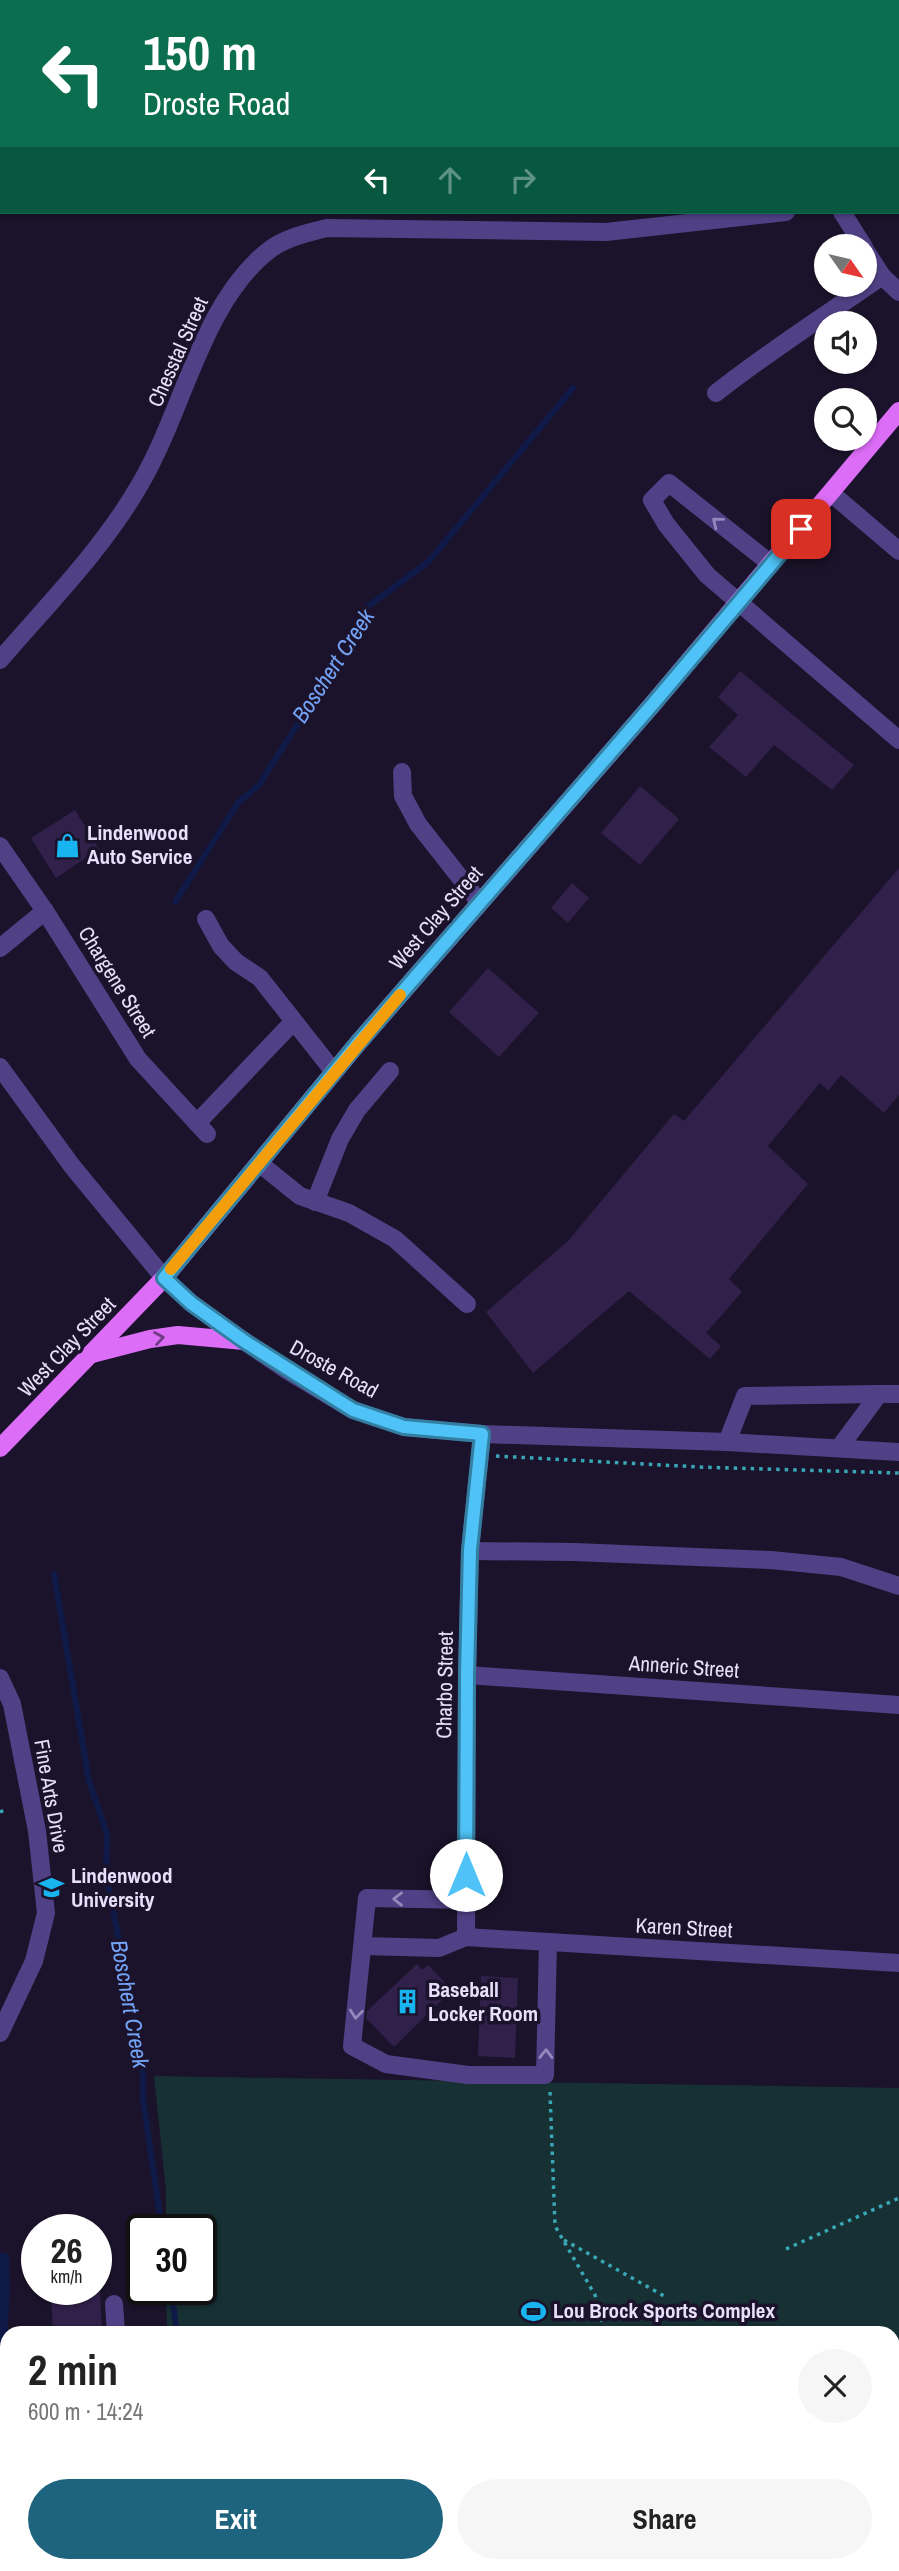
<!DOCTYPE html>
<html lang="en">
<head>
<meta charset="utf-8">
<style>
  body { margin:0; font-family:"Archivo Narrow",sans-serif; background:#f6f6f6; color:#222; height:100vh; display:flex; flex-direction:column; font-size:26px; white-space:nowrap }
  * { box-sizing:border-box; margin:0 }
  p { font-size:23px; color:#767676 }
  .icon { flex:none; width:38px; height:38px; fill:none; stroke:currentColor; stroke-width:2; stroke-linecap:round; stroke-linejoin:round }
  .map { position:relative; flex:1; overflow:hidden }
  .drawer { position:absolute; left:0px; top:2326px; width:900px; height:247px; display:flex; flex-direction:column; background:#fff; border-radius:21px 21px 0 0; box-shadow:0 2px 5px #0004 }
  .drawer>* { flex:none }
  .hud { position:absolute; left:0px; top:0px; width:900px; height:214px; box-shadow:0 2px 5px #0004; background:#0b6e4f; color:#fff; overflow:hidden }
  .needle { width:46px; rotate:124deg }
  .fabs { position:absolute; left:814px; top:234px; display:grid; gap:14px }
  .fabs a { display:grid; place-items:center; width:63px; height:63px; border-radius:50%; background:#fff; box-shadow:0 2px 5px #0004; font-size:35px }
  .speed { position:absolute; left:21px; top:2214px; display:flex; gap:14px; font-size:35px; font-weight:700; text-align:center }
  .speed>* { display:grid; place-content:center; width:91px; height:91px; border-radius:50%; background:#fff; box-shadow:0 2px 5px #0004; line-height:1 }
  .speed small { font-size:18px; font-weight:400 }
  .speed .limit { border:4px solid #111; border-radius:10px; background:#fff; color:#111 }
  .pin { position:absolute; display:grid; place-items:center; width:60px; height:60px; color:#fff; margin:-30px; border-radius:14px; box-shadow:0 4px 10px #0006 }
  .me { position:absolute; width:77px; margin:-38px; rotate:0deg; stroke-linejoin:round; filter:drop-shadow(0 0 5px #0008) }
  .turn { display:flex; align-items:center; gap:24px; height:147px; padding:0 28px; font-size:32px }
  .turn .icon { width:91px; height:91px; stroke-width:2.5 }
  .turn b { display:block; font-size:49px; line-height:60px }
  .lanes { display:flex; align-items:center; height:66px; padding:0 28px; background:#0003; justify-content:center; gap:35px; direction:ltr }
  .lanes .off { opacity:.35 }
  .round { display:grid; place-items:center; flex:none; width:74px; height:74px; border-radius:37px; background:#f6f6f6 }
  .head { display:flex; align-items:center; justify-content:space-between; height:119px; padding:0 28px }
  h1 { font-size:42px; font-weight:700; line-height:52px }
  .cta { display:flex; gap:14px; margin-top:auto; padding:14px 28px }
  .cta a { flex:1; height:80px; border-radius:42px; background:#1e647f; color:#fff; font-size:28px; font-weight:700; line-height:80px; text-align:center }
  .cta a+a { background:#f6f6f6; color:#222 }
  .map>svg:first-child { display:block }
  .green { fill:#163034 }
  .water { fill:#0f1a48 }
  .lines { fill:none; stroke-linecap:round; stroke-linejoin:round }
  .stream { stroke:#0f1a48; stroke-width:6 }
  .building { fill:#30204a }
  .path { stroke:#39a7b6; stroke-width:3.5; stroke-dasharray:3.5 5; stroke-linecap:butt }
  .minor { stroke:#504186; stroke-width:18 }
  .major { stroke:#db6df6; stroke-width:18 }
  .oneway { stroke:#9488bc }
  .oneway2 { stroke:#713b86 }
  .route-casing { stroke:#337fa1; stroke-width:18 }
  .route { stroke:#4fc3f7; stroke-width:12 }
  .slow { stroke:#f59e0b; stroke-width:12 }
  .labels { text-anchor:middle; stroke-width:7; stroke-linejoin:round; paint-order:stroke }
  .street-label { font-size:21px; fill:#e8dffd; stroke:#1b132b }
  .poi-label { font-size:21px; font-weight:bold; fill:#e8dffd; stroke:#1b132b; text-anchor:start }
  .water-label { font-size:23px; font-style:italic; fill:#74a2f6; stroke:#1b132b }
</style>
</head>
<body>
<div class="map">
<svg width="899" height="2571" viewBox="0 0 899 2571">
  <rect width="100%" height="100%" fill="#1b132b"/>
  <g class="green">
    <path d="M154,2076L899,2088V2504L893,2510L892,2333H167L166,2289H201V2230L166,2229V2191Z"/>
    <path d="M167,2566H827L821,2571H167Z"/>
  </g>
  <path class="water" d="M0,2252L9,2254L10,2290L5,2373L7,2422L6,2431L0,2438Z"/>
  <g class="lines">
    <g class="stream">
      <path d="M175,902L238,803L259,785L345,649L367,607L428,562L573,388"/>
      <path d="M54,1574L89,1781L107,1834L106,1875L143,2060V2099L162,2230"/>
      <path d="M171,2289L177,2333"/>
    </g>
  </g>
  <g class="building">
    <path d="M740,671L854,765L832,790L774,745L746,777L709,747L738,715L718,697Z"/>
    <path d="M640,786L679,819L640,865L601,833Z"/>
    <path d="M75,810L99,849L56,878L31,838Z"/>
    <path d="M899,868V1095L884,1113L841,1075L828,1091L820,1083L768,1146L808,1184L729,1279L742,1292L706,1333L721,1346L710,1359L629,1291L533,1373L486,1312L568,1241L674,1114L684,1121Z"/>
    <path d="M572,883L589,898L568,923L551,908Z"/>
    <path d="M488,968L539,1013L499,1057L449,1012Z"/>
    <path d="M417,1964L422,1970L428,1965L452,1990L394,2047L366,2018L367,2011Z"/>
    <path d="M481,1976L518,1978L515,2058L478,2056Z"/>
    <path d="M100,2291L102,2333H53L51,2294Z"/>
  </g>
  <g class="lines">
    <g class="path">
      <path d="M496,1456L699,1467L899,1473"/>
      <path d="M0,1812L7,1809"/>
      <path d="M550,2092L555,2226L595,2295L605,2333"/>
      <path d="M564,2240L666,2297"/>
      <path d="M786,2249L899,2198"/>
      <path d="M892,2460L896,2466L892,2484"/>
      <path d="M634,2571L638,2566"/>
      <path d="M658,2571L660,2566"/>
    </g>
    <g class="minor">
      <path d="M233,2L242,0"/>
      <path d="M841,2V0"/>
      <path d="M0,138L2,136"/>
      <path d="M842,212L864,247"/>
      <path d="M864,248L882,276L899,292"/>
      <path d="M716,393C769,351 826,315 882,276"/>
      <path d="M831,493L899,551"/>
      <path d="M771,564L669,483L652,500L666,524L707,575L899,740"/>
      <path d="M0,660C48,604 102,550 139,486C183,413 201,304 268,251C284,238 307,233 327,228L606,232L786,212"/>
      <path d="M402,772L403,796L418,824L480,903"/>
      <path d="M0,846L45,911L138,1059L207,1134"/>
      <path d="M206,919L221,946L236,962L260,978L334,1072"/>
      <path d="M0,948L45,911"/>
      <path d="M0,1067L72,1166L164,1278L191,1303L244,1341L288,1371L353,1410L404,1427L482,1434L727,1442L899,1452"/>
      <path d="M197,1123L293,1022"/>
      <path d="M259,1163L300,1196L349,1213L395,1239L467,1304"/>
      <path d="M315,1202L340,1139L357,1110L390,1071"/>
      <path d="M727,1442L745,1396L879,1394"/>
      <path d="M839,1448L879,1394H899"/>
      <path d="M470,1551L574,1552L771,1560L841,1567L899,1586"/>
      <path d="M467,1675L899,1705"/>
      <path d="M0,1678L12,1704L37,1831L46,1913L34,1961L0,2033"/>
      <path d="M466,1900L367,1898L352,2046L386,2064L468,2075H545L548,1942"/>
      <path d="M466,1937L467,1675L470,1551L482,1434"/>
      <path d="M363,1946L439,1948L466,1937L899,1963"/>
      <path d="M114,2304L116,2333"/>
      <path d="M892,2527L899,2520"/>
      <path d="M0,2563L17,2571"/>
      <path d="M101,2566L104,2571"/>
      <path d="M841,2571L848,2566"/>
    </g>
    <g class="major">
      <path d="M92,1354L150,1339L178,1335L244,1341"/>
      <path d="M0,1448L164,1278L358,1043L652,705L899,411"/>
    </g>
  </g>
  <defs><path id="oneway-chevron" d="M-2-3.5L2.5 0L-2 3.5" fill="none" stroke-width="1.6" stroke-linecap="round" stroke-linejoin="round" transform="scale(1.75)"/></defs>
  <g class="oneway">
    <use href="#oneway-chevron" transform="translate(717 522) rotate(-141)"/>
    <use href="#oneway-chevron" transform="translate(398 1899) rotate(-179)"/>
    <use href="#oneway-chevron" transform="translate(356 2014) rotate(96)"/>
    <use href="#oneway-chevron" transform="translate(546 2054) rotate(-89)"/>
  </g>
  <use class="oneway2" href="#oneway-chevron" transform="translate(159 1338) rotate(-9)"/>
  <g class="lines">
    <defs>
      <path id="route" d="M466,1875L467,1675L470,1550L482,1434L404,1427L353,1410L244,1341L191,1303L164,1278L358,1043L652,705L801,529"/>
    </defs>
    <use href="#route" class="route-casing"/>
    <use href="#route" class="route"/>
    <path class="slow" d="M171,1269L400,995"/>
  </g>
  <defs>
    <symbol id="shop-bare" viewBox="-9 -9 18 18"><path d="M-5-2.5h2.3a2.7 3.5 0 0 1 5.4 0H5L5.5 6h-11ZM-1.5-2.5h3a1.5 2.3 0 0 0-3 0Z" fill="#18b4f0" stroke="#1b132b" stroke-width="2.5" paint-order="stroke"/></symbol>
    <symbol id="university-bare" viewBox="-9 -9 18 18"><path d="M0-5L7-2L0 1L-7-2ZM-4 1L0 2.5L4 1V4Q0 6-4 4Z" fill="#18b4f0" stroke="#1b132b" stroke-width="2.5" paint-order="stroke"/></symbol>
    <symbol id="building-bare" viewBox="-9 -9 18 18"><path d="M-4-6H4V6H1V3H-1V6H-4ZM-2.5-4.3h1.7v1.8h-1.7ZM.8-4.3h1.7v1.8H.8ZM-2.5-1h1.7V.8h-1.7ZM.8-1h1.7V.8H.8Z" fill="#18b4f0" stroke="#1b132b" stroke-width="2.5" paint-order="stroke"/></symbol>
    <symbol id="stadium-bare" viewBox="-9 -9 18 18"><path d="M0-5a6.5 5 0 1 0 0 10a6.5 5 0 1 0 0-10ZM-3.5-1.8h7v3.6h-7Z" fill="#18b4f0" stroke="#1b132b" stroke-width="2.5" paint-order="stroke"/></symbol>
  </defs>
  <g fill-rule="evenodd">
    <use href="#shop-bare" x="50" y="828" width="35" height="35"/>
    <use href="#university-bare" x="34" y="1870" width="35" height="35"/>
    <use href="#building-bare" x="390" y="1984" width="35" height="35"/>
    <use href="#stadium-bare" x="516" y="2294" width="35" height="35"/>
  </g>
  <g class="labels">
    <g class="street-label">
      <text transform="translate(178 352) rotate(-66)" y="7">Chesstal Street</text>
      <text transform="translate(436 918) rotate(-49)" y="7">West Clay Street</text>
      <text transform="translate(117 982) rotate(58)" y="7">Chargene Street</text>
      <text transform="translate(67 1347) rotate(-46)" y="7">West Clay Street</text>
      <text transform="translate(334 1369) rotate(29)" y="7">Droste Road</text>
      <text transform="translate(684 1667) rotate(4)" y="7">Anneric Street</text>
      <text transform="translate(445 1685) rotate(-89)" y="7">Charbo Street</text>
      <text transform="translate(51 1796) rotate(80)" y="7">Fine Arts Drive</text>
      <text transform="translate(684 1928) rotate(3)" y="7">Karen Street</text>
    </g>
    <g class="poi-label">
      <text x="87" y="840">Lindenwood<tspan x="87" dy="24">Auto Service</tspan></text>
      <text x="71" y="1883">Lindenwood<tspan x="71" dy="24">University</tspan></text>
      <text x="428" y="1997">Baseball<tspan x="428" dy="24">Locker Room</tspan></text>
      <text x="553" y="2318">Lou Brock Sports Complex</text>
    </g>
    <g class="water-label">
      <text transform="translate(333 666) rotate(-57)" y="8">Boschert Creek</text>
      <text transform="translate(130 2004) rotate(80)" y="8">Boschert Creek</text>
    </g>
  </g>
</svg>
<div class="fabs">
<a><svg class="needle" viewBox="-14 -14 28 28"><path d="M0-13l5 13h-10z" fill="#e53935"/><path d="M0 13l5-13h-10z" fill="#767676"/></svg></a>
<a><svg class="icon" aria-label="sound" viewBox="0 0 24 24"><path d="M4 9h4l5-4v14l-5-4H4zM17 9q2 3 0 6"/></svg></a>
<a><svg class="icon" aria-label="search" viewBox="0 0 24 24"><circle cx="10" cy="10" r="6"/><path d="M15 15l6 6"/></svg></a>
</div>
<div class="speed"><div>26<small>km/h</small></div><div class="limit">30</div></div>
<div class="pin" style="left:801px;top:529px;background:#d93025"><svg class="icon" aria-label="arrive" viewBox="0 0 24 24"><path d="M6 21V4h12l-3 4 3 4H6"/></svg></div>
<svg class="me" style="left:466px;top:1875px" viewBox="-20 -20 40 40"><circle r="19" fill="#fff"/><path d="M0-13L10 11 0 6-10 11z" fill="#4fc3f7"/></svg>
<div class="hud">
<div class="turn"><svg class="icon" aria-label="left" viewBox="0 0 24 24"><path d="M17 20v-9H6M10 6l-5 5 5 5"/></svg><div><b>150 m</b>Droste Road</div></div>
<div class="lanes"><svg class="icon" aria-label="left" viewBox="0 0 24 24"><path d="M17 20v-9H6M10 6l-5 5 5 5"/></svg><svg class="icon off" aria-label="ahead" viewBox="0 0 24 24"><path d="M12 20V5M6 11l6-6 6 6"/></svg><svg class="icon off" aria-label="right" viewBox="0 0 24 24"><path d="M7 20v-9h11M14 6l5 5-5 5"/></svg></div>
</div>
<section class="drawer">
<div class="head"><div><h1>2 min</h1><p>600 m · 14:24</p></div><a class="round"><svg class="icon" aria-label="close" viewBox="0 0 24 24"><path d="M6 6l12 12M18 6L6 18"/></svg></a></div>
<div class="cta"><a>Exit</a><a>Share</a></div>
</section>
</div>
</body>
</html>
